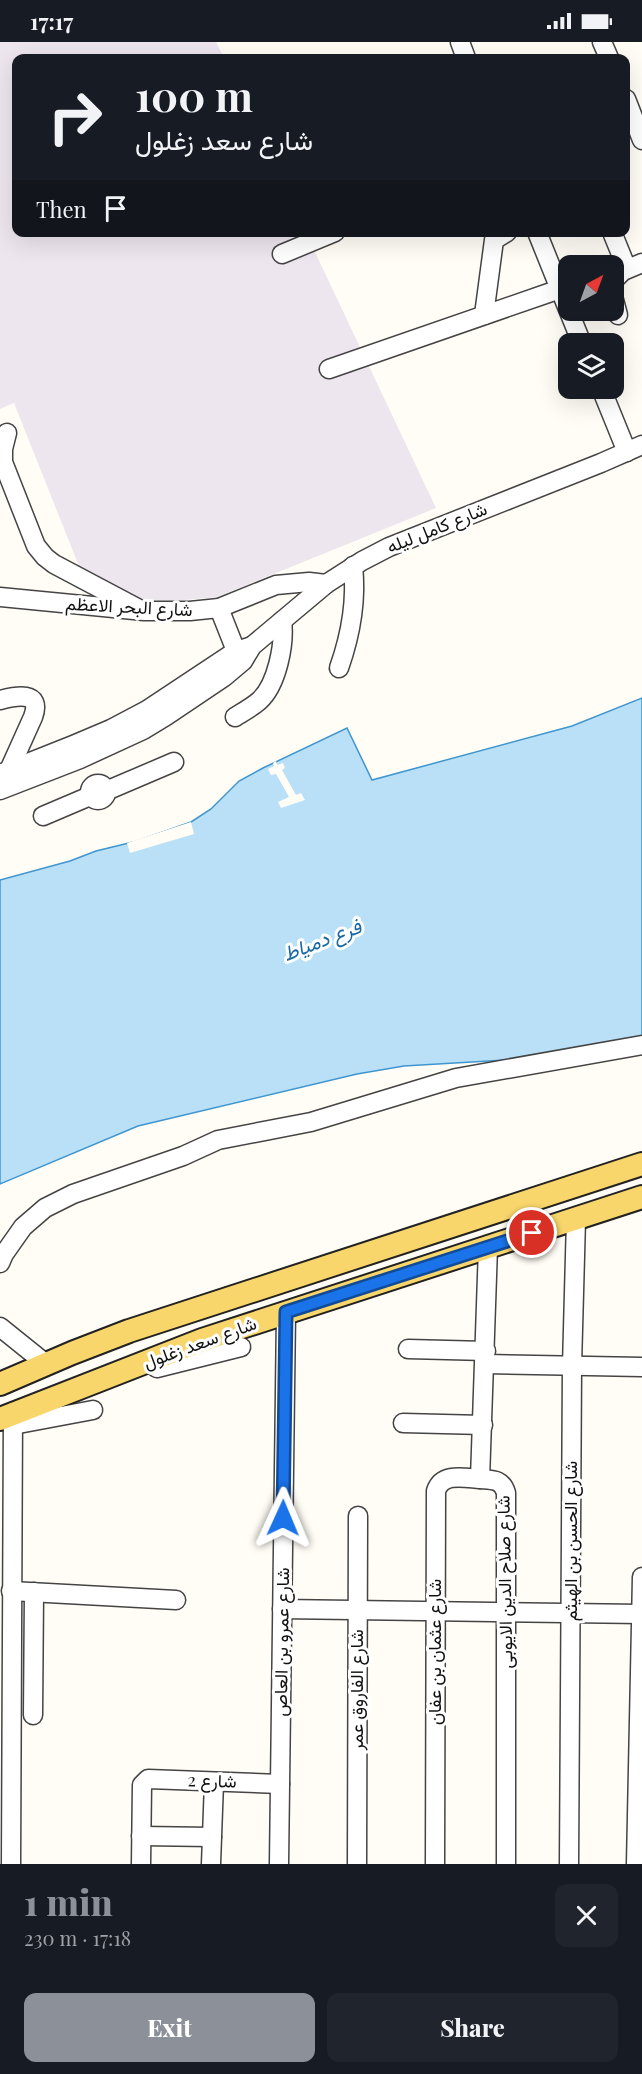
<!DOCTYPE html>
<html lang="en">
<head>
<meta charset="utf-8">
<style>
  body { margin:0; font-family:"Playfair Display",Vazirmatn,serif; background:#20242c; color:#f1f3f6; height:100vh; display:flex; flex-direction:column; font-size:22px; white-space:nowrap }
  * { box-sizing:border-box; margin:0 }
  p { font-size:20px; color:#9ea1a6 }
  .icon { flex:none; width:33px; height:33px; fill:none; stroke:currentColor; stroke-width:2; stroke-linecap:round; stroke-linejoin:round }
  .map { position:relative; height:1822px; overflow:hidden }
  .details { display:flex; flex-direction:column; background:#171b24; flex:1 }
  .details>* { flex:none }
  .guide { position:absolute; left:12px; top:12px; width:618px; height:183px; border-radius:12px; box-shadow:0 6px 24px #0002; background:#171b24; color:#f1f3f6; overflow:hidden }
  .needle { width:39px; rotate:41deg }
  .controls { position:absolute; left:558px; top:213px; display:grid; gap:12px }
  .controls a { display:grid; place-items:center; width:66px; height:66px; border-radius:12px; background:#171b24; box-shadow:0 6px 24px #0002; font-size:30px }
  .pin { position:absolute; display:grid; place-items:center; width:51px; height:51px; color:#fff; margin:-26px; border:3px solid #fff; border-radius:50%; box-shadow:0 2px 6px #0007 }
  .me { position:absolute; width:66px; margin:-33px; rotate:1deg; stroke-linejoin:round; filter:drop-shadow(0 0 4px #0008) }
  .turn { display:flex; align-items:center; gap:21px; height:126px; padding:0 24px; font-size:27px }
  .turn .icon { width:78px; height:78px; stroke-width:2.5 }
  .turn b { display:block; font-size:42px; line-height:51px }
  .then { display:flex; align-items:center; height:57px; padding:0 24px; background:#0003; gap:12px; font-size:22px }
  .round { display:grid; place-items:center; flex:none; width:63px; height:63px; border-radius:12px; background:#20242c }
  .summary { display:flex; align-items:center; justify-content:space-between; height:102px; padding:0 24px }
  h1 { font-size:36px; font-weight:800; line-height:45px; color:#8c9099 }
  .button { display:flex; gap:12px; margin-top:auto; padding:12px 24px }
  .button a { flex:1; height:69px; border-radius:12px; background:#8c9099; color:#fff; font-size:24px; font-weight:800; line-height:69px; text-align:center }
  .button a+a { background:#20242c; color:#f1f3f6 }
  .status { display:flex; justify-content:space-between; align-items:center; height:42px; padding:0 30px; background:#171b24; direction:ltr }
  .status svg { height:16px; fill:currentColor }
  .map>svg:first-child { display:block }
  .industrial { fill:#eee6ef }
  .water { fill:#b9e0f7; stroke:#3f96cf; stroke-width:1.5 }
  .pier { fill:#fffdf5 }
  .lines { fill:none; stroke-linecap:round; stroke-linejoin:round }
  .minor-casing { stroke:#444; stroke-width:21 }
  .major-casing { stroke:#222; stroke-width:26 }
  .minor { stroke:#fff; stroke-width:18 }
  .major { stroke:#f9d66b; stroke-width:22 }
  .route-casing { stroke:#114b97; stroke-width:15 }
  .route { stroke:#1a73e8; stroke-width:10 }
  .labels { text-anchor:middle; stroke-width:6; stroke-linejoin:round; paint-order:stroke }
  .street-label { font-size:18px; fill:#111; stroke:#fff }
  .water-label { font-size:20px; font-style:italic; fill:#1768a6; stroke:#fff }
</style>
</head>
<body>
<div class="status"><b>17:17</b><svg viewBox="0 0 49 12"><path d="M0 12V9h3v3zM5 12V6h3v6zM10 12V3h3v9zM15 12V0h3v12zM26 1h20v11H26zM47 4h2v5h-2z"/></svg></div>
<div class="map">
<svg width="642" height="1822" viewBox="0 0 642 1822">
  <rect width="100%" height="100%" fill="#fffdf5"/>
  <path class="industrial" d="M0,0H216L224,16H16V190L306,191L436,466L217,555L144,562L92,557L14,361L0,367Z"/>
  <path class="water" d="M642,656V1010L404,1024L357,1032L138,1084L0,1142V838L70,819L96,809L137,799L191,780L211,767L239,739L263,726L347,686L372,738L572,684Z"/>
  <g class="pier">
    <path d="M276,719L277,723L283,721L285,726L282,728L296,753L301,751L305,758L281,766L278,760L289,755L276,732L271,733L268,727L274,724L273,721Z"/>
    <path d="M191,780L194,792L130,811L127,801Z"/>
  </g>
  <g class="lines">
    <defs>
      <g id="minor">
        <path d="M460,0L466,16"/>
        <path d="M602,0L609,16"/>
        <path d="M626,57L642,98"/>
        <path d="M537,190L582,302"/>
        <path d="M612,190L627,227"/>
        <path d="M282,212L335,190"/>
        <path d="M614,238L623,229L642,221"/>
        <path d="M614,258L618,273"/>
        <path d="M484,273L494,198L507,190"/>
        <path d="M329,327L560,247"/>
        <path d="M601,346L627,410"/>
        <path d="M7,391L3,407V420L36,504L45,515L54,522L139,567"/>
        <path d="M0,555L144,569H190L219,566L276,543L309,540L326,542"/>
        <path d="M219,566L236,609L242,618"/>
        <path d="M339,626C351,592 357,560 353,524"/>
        <path d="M0,658C15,654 43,648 33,675L6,735"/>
        <path d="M235,675C243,670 252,665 259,659C277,643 285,602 282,579"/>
        <path d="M0,732L73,703L111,687L147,668L236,609L252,604"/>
        <circle cx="98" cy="750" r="8"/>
        <path d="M0,748L80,717L143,688L166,674L224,635L243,619L252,604L326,542L362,519L389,505L601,421L642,403"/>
        <path d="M106,749L174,720"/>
        <path d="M43,774L90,754"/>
        <path d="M488,1205L480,1437C493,1438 502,1437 506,1451V1822"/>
        <path d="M0,1221L4,1212L23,1185L45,1166L73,1152L183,1114L218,1098L311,1080L456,1036L642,1003"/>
        <path d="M0,1285L46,1322"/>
        <path d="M408,1307L486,1309"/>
        <path d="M153,1317L154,1324L157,1326L241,1305"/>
        <path d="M485,1322L642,1325"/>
        <path d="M403,1381L483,1383"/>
        <path d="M13,1383L93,1368"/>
        <path d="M11,1549L176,1558"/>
        <path d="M282,1567L642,1572"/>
        <path d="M33,1673L34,1550"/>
        <path d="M141,1794L212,1795"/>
        <path d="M11,1822L13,1370"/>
        <path d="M141,1822L142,1743L148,1737L280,1742"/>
        <path d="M211,1822L214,1740"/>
        <path d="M279,1822L286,1270"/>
        <path d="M357,1822L358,1474"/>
        <path d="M435,1822L436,1449C442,1430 465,1436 480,1437"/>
        <path d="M569,1822L572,1324L576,1177"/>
        <path d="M636,1822L642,1535"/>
      </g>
      <g id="major">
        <path d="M0,1342L72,1311L129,1289L642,1122"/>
        <path d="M0,1377L202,1298L642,1155"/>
      </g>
    </defs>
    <use href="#minor" class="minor-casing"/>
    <use href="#major" class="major-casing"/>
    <use href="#minor" class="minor"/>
    <use href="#major" class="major"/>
  </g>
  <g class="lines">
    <defs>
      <path id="route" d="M283,1476L286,1270L532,1191"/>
    </defs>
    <use href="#route" class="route-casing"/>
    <use href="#route" class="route"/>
  </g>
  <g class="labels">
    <g class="street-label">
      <text transform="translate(437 486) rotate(-22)" y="6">شارع كامل ليله</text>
      <text transform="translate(129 565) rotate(3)" y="6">شارع البحر الاعظم</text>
      <text transform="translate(200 1301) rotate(-20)" y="6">شارع سعد زغلول</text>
      <text transform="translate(571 1499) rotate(-90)" y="6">شارع الحسن بن الهيثم</text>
      <text transform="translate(505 1540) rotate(-91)" y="6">شارع صلاح الدين الايوبى</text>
      <text transform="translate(282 1600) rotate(-89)" y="6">شارع عمرو بن العاص</text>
      <text transform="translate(435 1610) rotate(-90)" y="6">شارع عثمان بن عفان</text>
      <text transform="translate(357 1648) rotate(-90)" y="6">شارع الفاروق عمر</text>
      <text transform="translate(212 1739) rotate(2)" y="6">شارع 2</text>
    </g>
    <g class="water-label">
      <text transform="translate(322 898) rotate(-21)" y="7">فرع دمياط</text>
    </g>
  </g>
</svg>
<div class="controls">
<a><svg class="needle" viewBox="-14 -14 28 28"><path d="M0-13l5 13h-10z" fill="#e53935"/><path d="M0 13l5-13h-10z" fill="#9ea1a6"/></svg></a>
<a><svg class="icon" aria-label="layers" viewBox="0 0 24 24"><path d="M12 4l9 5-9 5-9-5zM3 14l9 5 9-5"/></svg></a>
</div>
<div class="pin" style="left:532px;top:1191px;background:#d93025"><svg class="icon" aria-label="arrive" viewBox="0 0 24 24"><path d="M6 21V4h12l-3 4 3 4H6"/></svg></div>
<svg class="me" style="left:283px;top:1476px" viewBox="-20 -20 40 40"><path d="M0-17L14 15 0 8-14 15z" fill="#1a73e8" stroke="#fff" stroke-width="4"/></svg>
<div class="guide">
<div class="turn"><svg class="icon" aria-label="right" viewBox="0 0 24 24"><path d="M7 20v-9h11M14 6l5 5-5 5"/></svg><div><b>100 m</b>شارع سعد زغلول</div></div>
<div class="then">Then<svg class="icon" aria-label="arrive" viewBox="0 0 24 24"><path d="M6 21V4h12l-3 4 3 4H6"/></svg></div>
</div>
</div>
<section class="details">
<div class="summary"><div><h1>1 min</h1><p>230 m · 17:18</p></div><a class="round"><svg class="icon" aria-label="close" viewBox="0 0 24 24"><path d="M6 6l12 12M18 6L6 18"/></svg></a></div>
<div class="button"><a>Exit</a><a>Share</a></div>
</section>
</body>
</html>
